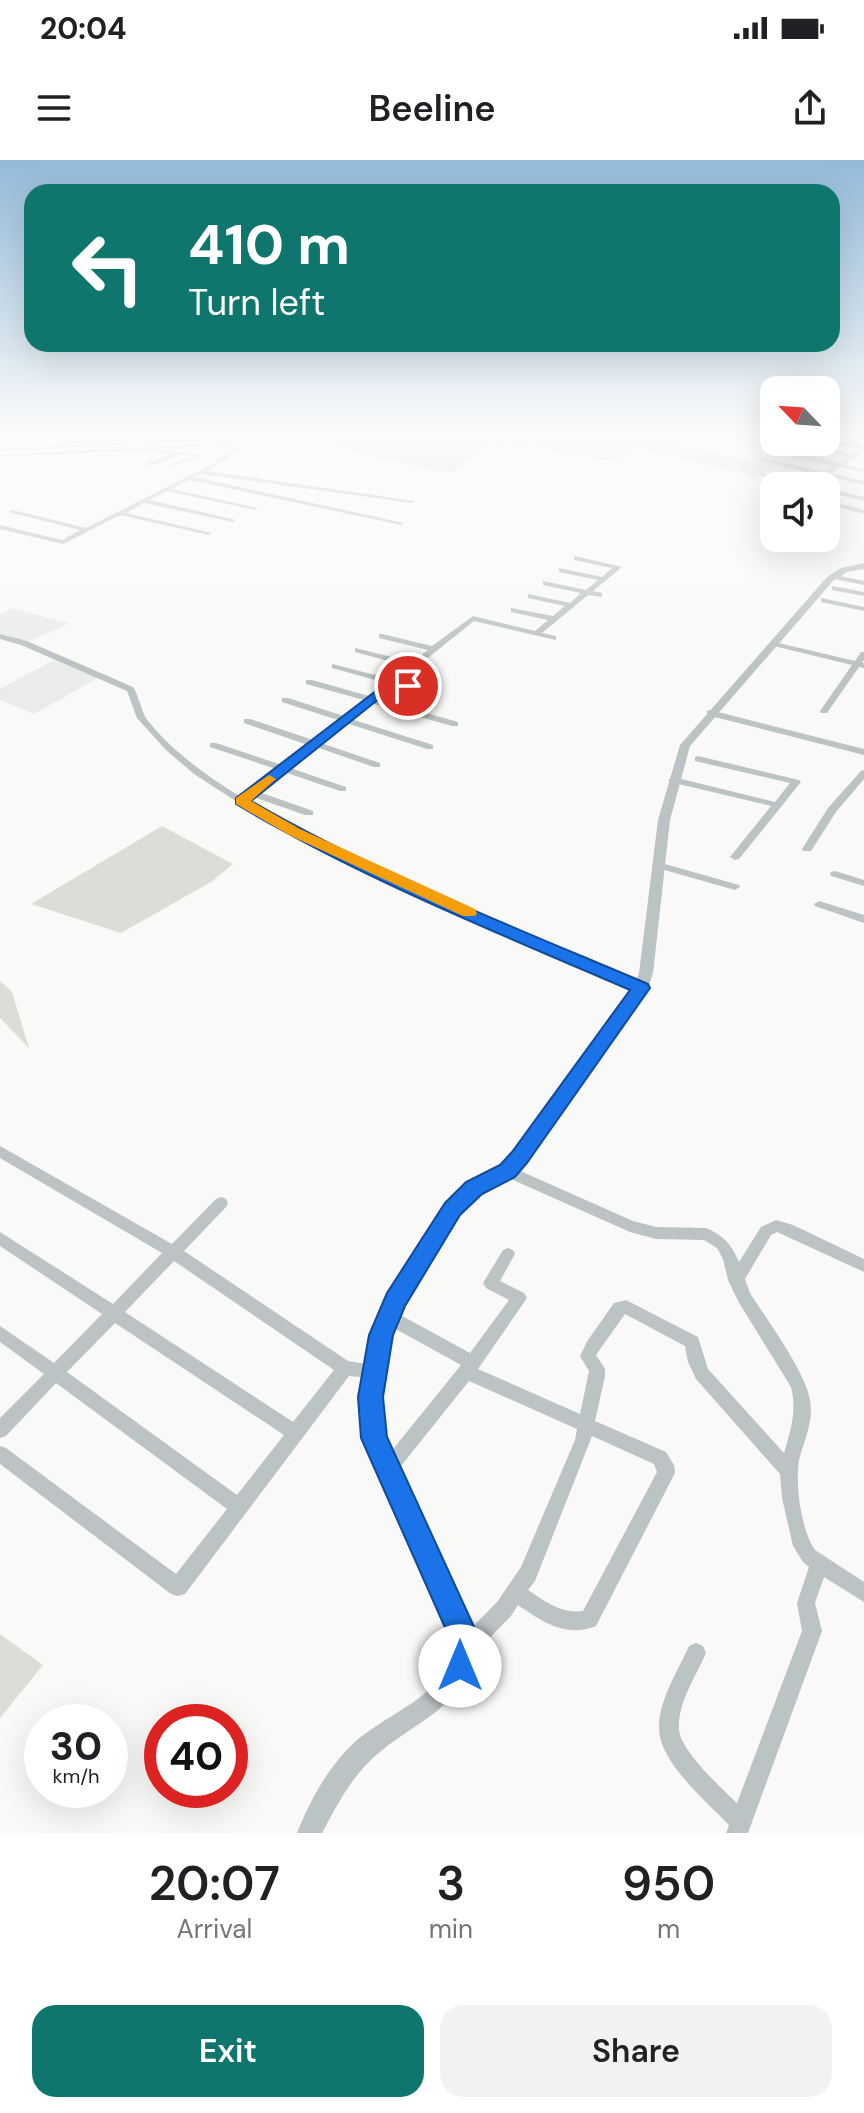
<!DOCTYPE html>
<html lang="en">
<head>
<meta charset="utf-8">
<style>
  body { margin:0; font-family:"DM Sans",sans-serif; background:#f2f2f2; color:#202124; height:100vh; display:flex; flex-direction:column; font-size:30px; white-space:nowrap }
  * { box-sizing:border-box; margin:0 }
  p { font-size:26px; color:#757577 }
  .icon { flex:none; width:44px; height:44px; fill:none; stroke:currentColor; stroke-width:2; stroke-linecap:round; stroke-linejoin:round }
  .map { position:relative; height:1673px; overflow:hidden }
  .side { display:flex; flex-direction:column; background:#fff; flex:1 }
  .side>* { flex:none }
  .top-card { position:absolute; left:24px; top:24px; width:816px; height:168px; border-radius:24px; box-shadow:0 8px 32px #0002; background:#0f766e; color:#fff; overflow:hidden }
  .needle { width:52px; rotate:295deg }
  .fabs { position:absolute; left:760px; top:216px; display:grid; gap:16px }
  .fabs a { display:grid; place-items:center; width:80px; height:80px; border-radius:16px; background:#fff; box-shadow:0 8px 32px #0002; font-size:40px }
  .speed { position:absolute; left:24px; top:1544px; display:flex; gap:16px; font-size:40px; font-weight:700; text-align:center }
  .speed>* { display:grid; place-content:center; width:104px; height:104px; border-radius:50%; background:#fff; box-shadow:0 8px 32px #0002; line-height:1 }
  .speed small { font-size:20px; font-weight:400 }
  .speed .limit { border:12px solid #d22; background:#fff; color:#111 }
  .pin { position:absolute; display:grid; place-items:center; width:68px; height:68px; color:#fff; margin:-34px; border:4px solid #fff; border-radius:50%; box-shadow:0 2px 8px #0007 }
  .me { position:absolute; width:88px; margin:-44px; rotate:0deg; stroke-linejoin:round; filter:drop-shadow(0 0 6px #0008) }
  .turn { display:flex; align-items:center; gap:28px; height:168px; padding:0 32px; font-size:36px }
  .turn .icon { width:104px; height:104px; stroke-width:2.5 }
  .turn b { display:block; font-size:56px; line-height:68px }
  .eta { display:flex; justify-content:space-evenly; align-items:center; height:136px; text-align:center }
  .eta b { font-size:48px; font-weight:600; line-height:56px }
  .cta { display:flex; gap:16px; margin-top:auto; padding:16px 32px }
  .cta a { flex:1; height:92px; border-radius:24px; background:#0f766e; color:#fff; font-size:32px; font-weight:600; line-height:92px; text-align:center }
  .cta a+a { background:#f2f2f2; color:#202124 }
  .status { display:flex; justify-content:space-between; align-items:center; height:56px; padding:0 40px; background:#fff; direction:ltr }
  .status svg { height:22px; fill:currentColor }
  header { display:flex; justify-content:space-between; align-items:center; height:104px; padding:0 32px; background:#fff; font-size:36px; font-weight:600 }
  .map>svg:first-child { display:block }
  .built { fill:#eaebeb }
  .green { fill:#dbded7 }
  .lines { fill:none; stroke-linecap:round; stroke-linejoin:round }
  .secondary-casing { stroke:#b1b9bb; stroke-width:4 }
  .minor { fill:#bcc3c4; fill-rule:evenodd }
  .tertiary { fill:#bcc3c4; fill-rule:evenodd }
  .secondary { fill:#fff; fill-rule:evenodd }
  .route { fill:#1a73e8; stroke:#114b97; stroke-width:2 }
  .slow { fill:#f59e0b }
</style>
</head>
<body>
<div class="status"><b>20:04</b><svg viewBox="0 0 49 12"><path d="M0 12V9h3v3zM5 12V6h3v6zM10 12V3h3v9zM15 12V0h3v12zM26 1h20v11H26zM47 4h2v5h-2z"/></svg></div>
<header><svg class="icon" aria-label="menu" viewBox="0 0 24 24"><path d="M4 6h16M4 12h16M4 18h16"/></svg>Beeline<svg class="icon" aria-label="share" viewBox="0 0 24 24"><path d="M12 15V3M7 8l5-5 5 5M5 13v7h14v-7"/></svg></header>
<div class="map">
<svg width="864" height="1673" viewBox="0 0 864 1673">
  <rect width="100%" height="100%" fill="#f9f9f7"/>
  <g class="built">
    <path d="M11,448L56,460L70,463L28,482L0,474V455Z"/>
    <path d="M54,500L98,518L34,554L0,540V529Z"/>
  </g>
  <g class="green">
    <path d="M90,271H229C192,285 116,289 76,284Z"/>
    <path d="M263,271H695L674,283L773,305L756,317L636,288L620,298L626,301L623,303L530,287L525,290L486,284L450,314Z"/>
    <path d="M162,666L233,704L211,722L121,773L31,744Z"/>
    <path d="M0,821L12,832L29,888L0,858Z"/>
    <path d="M0,1474L43,1505L0,1558Z"/>
  </g>
  <g class="lines">
    <defs>
      <path id="secondary" d="M233,271H244L221,281L191,285L0,295V291L191,281L217,277Z"/>
    </defs>
    <use href="#secondary" class="secondary-casing"/>
    <g class="minor">
      <path d="M68,271H74L72,288L69,290L66,288Z"/>
      <path d="M849,272L864,275V279L847,275Z"/>
      <path d="M826,278L864,286V292L844,305L864,309V313L840,307L830,313L864,321V325L826,316L811,326H800L759,315L762,313L806,324L819,315L757,300L759,297L824,312L833,306L769,291L771,288L838,303L848,297L785,282H796L852,294L860,289L826,282Z"/>
      <path d="M210,279L242,288L207,311L415,341L412,343L201,314L194,317L404,363L401,365L189,320L172,329L258,348L255,350L167,331L150,340L236,360L233,362L144,343L126,353L212,373L209,375L120,355L63,384L0,369V365L62,380L80,370L9,352L12,350L86,368L212,304L234,289L208,282Z"/>
      <path d="M146,284L149,288L204,295L170,307V305L193,296L177,294V296L148,307L146,304L173,294L144,290L143,286Z"/>
      <path d="M826,328L864,337V341L826,332Z"/>
      <path d="M826,340L864,350V354L826,344Z"/>
      <path d="M574,396L622,407L593,431L602,433V437L588,435L542,473L556,476V480L474,461L399,521L411,524V528L394,525L377,539L458,562V566H452L371,543L351,559L433,585V589H427L346,563L321,583L380,603V607H374L316,587L290,608L346,627V631H340L284,612L259,632L313,651V655H305L253,637L248,641L298,669L367,702L645,825L647,828L641,832L453,750L325,690L257,655L194,614L166,590L137,558L127,531L21,485L0,479V474L27,481L133,527C140,538 141,552 148,561C173,592 208,617 241,637L276,609L210,587V583H216L282,605L308,585L244,563V559H250L313,580L338,560L282,542V538H288L344,556L364,540L306,524V520H312L369,536L386,523L332,508V504L391,519L407,506L355,492V488L412,502L428,490L379,478V474H382L432,486L473,456L535,471L548,460L511,452V448L553,456L565,446L528,438V434L570,443L581,433L543,425V421L586,430L598,420L559,412V408L602,417L612,408L574,400Z"/>
      <path d="M830,414L864,421V425L830,418Z"/>
      <path d="M832,426L864,432V436L832,430Z"/>
      <path d="M821,438L864,447V451L821,442Z"/>
      <path d="M770,481L855,501L861,492H864V500L862,503H864V508L859,507L827,553H821L820,551L852,505L770,485Z"/>
      <path d="M710,550L864,589V595L707,555V551Z"/>
      <path d="M698,596L799,620L801,622L739,699L735,700L730,697L771,646L670,622L668,620L673,617L775,642L790,623L695,601V597Z"/>
      <path d="M864,610V619L836,652L811,691H803L802,689L828,648L861,611Z"/>
      <path d="M658,702L739,725L740,727L735,730L654,707L653,705Z"/>
      <path d="M835,711L864,720V726L831,716L830,714L831,712Z"/>
      <path d="M819,741L864,755V763L815,746L814,744Z"/>
      <path d="M0,986L172,1084L216,1039L221,1037L226,1039L228,1043L226,1047L184,1091L348,1201L379,1206L381,1211L379,1216L373,1218L349,1216L185,1434L178,1436L171,1434L0,1304V1286L6,1288L176,1414L227,1349L56,1223L6,1276L0,1278V1258L44,1214L0,1182V1166L54,1203L102,1154L0,1086V1072L113,1144L162,1093L0,998ZM174,1101L334,1210L293,1262L125,1152ZM115,1163L284,1275L237,1335L67,1212Z"/>
      <path d="M507,1005L633,1061L656,1067L706,1068C723,1075 732,1085 739,1102L761,1067L776,1060L793,1065L864,1099V1112L777,1072L771,1075L745,1119L750,1133C767,1160 805,1211 810,1240C814,1262 804,1280 799,1300C795,1324 801,1370 815,1390L864,1422V1442L824,1417L815,1443L822,1471L748,1673H726L729,1665C707,1642 660,1603 659,1569C658,1541 678,1511 689,1486L696,1483L703,1486L706,1493C696,1516 677,1544 679,1570C681,1591 722,1629 737,1643L802,1471L797,1443L809,1407L803,1402L793,1386L782,1338L780,1314L696,1219L688,1202L685,1186L625,1154L596,1195L605,1209V1216L595,1261L666,1292L674,1305L675,1313L596,1466C566,1478 542,1462 518,1445L511,1456L470,1498L463,1501L456,1498L453,1491L456,1484L497,1442L521,1407L575,1280L577,1269L469,1221L393,1316L387,1318L381,1316L378,1310L381,1304L461,1205L383,1162L381,1157L383,1152L389,1150L395,1152L470,1193L509,1140L486,1128L483,1123L503,1090L508,1088L513,1090L515,1094L500,1121L524,1133L527,1138L478,1209L580,1254L589,1211L580,1196L588,1180L614,1143L626,1140L698,1177L708,1209L784,1293C791,1269 797,1251 791,1227L738,1141L728,1120L723,1099L717,1088L704,1080L656,1079L630,1072L502,1015L500,1011L502,1007ZM592,1276L654,1304L657,1312L583,1451C561,1454 546,1442 528,1430L535,1421Z"/>
    </g>
    <path class="tertiary" d="M864,403V409L847,412L833,421L690,586L670,660L653,813L648,828L525,1001L513,1016L480,1033L459,1054L402,1145L390,1175L382,1207L381,1237L384,1277L473,1471C478,1547 416,1557 371,1600C349,1621 336,1647 322,1673H297C310,1640 330,1604 356,1581C382,1558 431,1539 447,1508C453,1497 451,1483 451,1472L364,1278L361,1237L364,1207L372,1175L389,1135L447,1044L468,1023L501,1006L513,993L634,827L639,813L658,660L680,585L827,417L841,408Z"/>
    <use href="#secondary" class="secondary"/>
  </g>
  <linearGradient id="sky" x2="0" y2="1"><stop stop-color="#93bada"/><stop offset="0.54" stop-color="#fcfcfb"/><stop offset="1" stop-color="#fcfcfb" stop-opacity="0"/></linearGradient>
  <rect width="864" height="505" fill="url(#sky)"/>
  <path class="route" d="M393,518L414,526L408,530L395,526L251,641C375,713 516,768 648,824L650,828L527,1003L515,1017L482,1034L460,1055L405,1146L393,1175L383,1237L387,1277L476,1471C478,1488 477,1500 470,1516L460,1521L449,1516C443,1502 448,1487 447,1472L361,1278L358,1237L369,1175L387,1133L445,1043L466,1022L500,1005L512,992L630,830C498,773 361,718 236,644V638Z"/>
  <path class="slow" d="M269,615L276,619L251,641L300,669L475,749L477,753L475,756H463L289,675L236,644V638Z"/>
</svg>
<div class="fabs">
<a><svg class="needle" viewBox="-14 -14 28 28"><path d="M0-13l5 13h-10z" fill="#e53935"/><path d="M0 13l5-13h-10z" fill="#757577"/></svg></a>
<a><svg class="icon" aria-label="sound" viewBox="0 0 24 24"><path d="M4 9h4l5-4v14l-5-4H4zM17 9q2 3 0 6"/></svg></a>
</div>
<div class="speed"><div>30<small>km/h</small></div><div class="limit">40</div></div>
<div class="pin" style="left:408px;top:526px;background:#d93025"><svg class="icon" aria-label="arrive" viewBox="0 0 24 24"><path d="M6 21V4h12l-3 4 3 4H6"/></svg></div>
<svg class="me" style="left:460px;top:1506px" viewBox="-20 -20 40 40"><circle r="19" fill="#fff"/><path d="M0-13L10 11 0 6-10 11z" fill="#1a73e8"/></svg>
<div class="top-card">
<div class="turn"><svg class="icon" aria-label="left" viewBox="0 0 24 24"><path d="M17 20v-9H6M10 6l-5 5 5 5"/></svg><div><b>410 m</b>Turn left</div></div>
</div>
</div>
<section class="side">
<div class="eta">
<div><b>20:07</b><p>Arrival</p></div>
<div><b>3</b><p>min</p></div>
<div><b>950</b><p>m</p></div>
</div>
<div class="cta"><a>Exit</a><a>Share</a></div>
</section>
</body>
</html>
